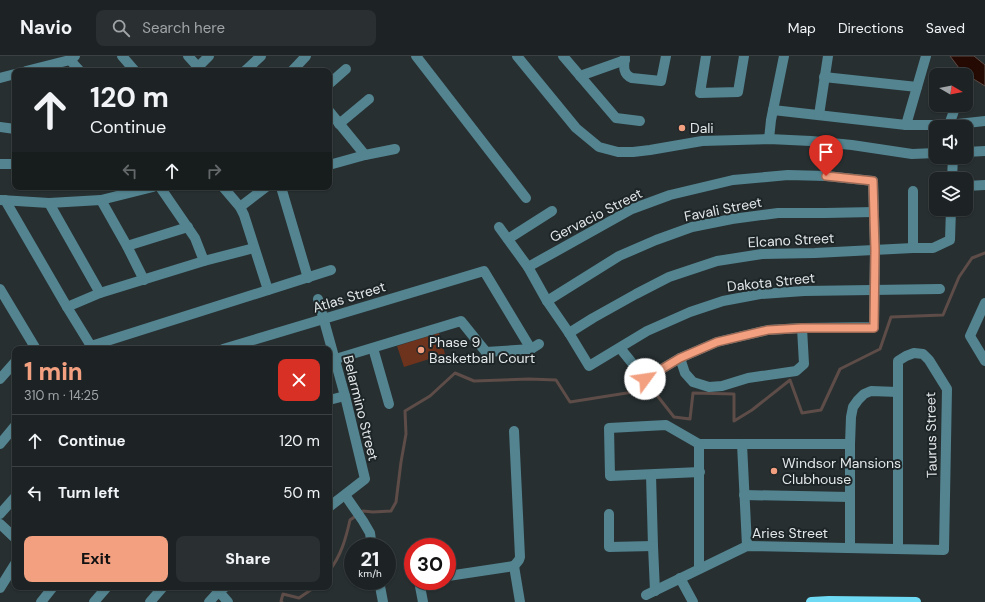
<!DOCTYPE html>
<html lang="en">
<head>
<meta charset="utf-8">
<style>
  body { margin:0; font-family:"DM Sans",sans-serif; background:#2a2f32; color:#f1f3f6; height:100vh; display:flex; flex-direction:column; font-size:15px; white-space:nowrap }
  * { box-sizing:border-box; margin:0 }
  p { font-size:13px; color:#a0a4a7 }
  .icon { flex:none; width:22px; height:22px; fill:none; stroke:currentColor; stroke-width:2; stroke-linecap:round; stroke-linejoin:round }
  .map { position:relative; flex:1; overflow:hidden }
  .drawer { position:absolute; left:12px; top:290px; width:320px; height:244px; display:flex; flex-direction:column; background:#1d2325; border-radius:8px; box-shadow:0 1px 3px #0004,0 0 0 1px #3b4042 }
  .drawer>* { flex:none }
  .guide { position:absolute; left:12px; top:12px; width:320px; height:122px; border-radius:8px; box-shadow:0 1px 3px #0004,0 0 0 1px #3b4042; background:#1d2325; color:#f1f3f6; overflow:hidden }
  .needle { width:26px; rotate:99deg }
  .tools { position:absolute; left:929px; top:12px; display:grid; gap:8px }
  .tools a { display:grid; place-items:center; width:44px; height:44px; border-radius:8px; background:#1d2325; box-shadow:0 1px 3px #0004,0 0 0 1px #3b4042; font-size:20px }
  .speed { position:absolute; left:344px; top:482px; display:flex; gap:8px; font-size:20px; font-weight:700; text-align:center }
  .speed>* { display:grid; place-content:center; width:52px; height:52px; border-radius:50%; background:#1d2325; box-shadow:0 1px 3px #0004,0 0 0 1px #3b4042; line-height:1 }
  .speed small { font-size:10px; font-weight:400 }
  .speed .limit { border:6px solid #d22; background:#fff; color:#111 }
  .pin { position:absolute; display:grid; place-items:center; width:34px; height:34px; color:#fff; margin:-41px -17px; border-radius:50% 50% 50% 0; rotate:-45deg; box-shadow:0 0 4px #0007 }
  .pin .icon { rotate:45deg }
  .me { position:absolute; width:44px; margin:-22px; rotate:59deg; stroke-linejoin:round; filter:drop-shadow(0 0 3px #0008) }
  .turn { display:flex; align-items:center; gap:14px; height:84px; padding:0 12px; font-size:18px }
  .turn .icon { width:52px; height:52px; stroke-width:2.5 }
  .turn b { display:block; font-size:28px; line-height:34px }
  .lanes { display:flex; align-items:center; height:38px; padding:0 12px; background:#0003; justify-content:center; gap:20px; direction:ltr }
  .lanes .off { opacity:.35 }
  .round { display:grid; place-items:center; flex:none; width:42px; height:42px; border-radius:8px; background:#2a2f32 }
  .head { display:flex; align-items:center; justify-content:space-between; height:68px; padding:0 12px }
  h1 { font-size:24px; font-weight:800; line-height:30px; color:#f2a080 }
  .cta { display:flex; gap:8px; margin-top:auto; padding:8px 12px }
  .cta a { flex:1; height:46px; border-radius:8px; background:#f2a080; color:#111; font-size:16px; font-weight:800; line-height:46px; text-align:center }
  .cta a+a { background:#2a2f32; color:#f1f3f6 }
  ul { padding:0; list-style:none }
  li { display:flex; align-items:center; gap:12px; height:52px; padding:0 12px; border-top:1px solid #3b4042 }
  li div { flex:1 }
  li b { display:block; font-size:15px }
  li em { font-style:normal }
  header { display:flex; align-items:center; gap:24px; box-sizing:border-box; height:56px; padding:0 20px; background:#1d2325; border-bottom:1px solid #3b4042 }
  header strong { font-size:19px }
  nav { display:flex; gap:22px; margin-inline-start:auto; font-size:14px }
  .search { width:280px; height:36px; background:#2a2f32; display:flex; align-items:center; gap:10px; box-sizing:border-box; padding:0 14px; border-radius:8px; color:#a0a4a7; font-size:15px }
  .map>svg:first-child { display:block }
  .green { fill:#6d331c }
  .water { fill:#240a02; stroke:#5d4c47 }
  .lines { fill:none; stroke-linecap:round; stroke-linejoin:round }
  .stream { stroke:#5d4c47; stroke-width:3 }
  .minor { stroke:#538490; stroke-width:10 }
  .major { stroke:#6fdaf3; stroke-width:10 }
  .route-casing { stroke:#9d6853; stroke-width:10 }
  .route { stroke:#f2a080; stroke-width:7 }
  .poi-dot { fill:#f2a080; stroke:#1e2527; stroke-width:1.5 }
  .labels { text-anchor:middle; stroke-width:4; stroke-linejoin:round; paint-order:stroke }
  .poi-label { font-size:14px; fill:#e2e7e8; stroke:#1e2527; text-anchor:start }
  .street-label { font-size:14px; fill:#e2e7e8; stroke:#1e2527 }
</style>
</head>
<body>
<header>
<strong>Navio</strong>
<div class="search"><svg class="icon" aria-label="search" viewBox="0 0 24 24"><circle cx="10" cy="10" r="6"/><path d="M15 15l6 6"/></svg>Search here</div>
<nav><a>Map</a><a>Directions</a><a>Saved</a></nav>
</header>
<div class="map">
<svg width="985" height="546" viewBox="0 0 985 546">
  <rect width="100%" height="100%" fill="#272f31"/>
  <path class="green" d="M439,277L445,298L404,311L397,290Z"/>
  <path class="water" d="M950,0H974L985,9V30L962,16Z"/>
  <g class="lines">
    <g class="stream">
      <path d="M329,515C341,500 346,482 350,464L363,455L373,456L391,455L396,446L401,406L406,378L405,355L430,340L455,317L474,325L529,323L556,324L570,346L652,333L674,361L690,363L693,337L734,338V365L752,354L790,324L802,357L821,354L840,313L880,293L891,261L943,259L959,221L972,202L985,197"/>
      <path d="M282,546L281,545L283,538L299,542L315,531"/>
    </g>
    <g class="minor">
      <path d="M122,0L135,15"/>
      <path d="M188,0L198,11L209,0"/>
      <path d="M416,0L526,142"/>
      <path d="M517,0L576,72L599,91L618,96H633L650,94L702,85L769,83L811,85L852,89L912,98L936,97"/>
      <path d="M563,0L616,62L640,65"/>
      <path d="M625,0C624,9 622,18 632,22L661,25L666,0"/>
      <path d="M706,0L700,37L738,36L744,0"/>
      <path d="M70,4L80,15"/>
      <path d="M26,15L70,4L75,0"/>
      <path d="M245,15L261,0"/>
      <path d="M292,15L306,0"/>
      <path d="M965,19V18"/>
      <path d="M580,20L625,4"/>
      <path d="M824,21L917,31"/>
      <path d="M0,22L15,18"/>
      <path d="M329,28L346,13"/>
      <path d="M773,54L906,69H949L985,65"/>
      <path d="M329,55L365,99"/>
      <path d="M819,59L828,0"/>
      <path d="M339,68L369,43"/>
      <path d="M906,69L926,0"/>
      <path d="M949,69L956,49"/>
      <path d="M0,71L15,73"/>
      <path d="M769,83L771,64L784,0"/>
      <path d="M966,96L985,95"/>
      <path d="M0,108H15"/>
      <path d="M329,109L365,99L395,93"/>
      <path d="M952,123L953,101"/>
      <path d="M966,130L985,129"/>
      <path d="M223,131L240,151L244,159L268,234"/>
      <path d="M281,131L308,222"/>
      <path d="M1,144L49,147L101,144L153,131"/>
      <path d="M5,144L67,251L91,290L331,214"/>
      <path d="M101,144L127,190L144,224"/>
      <path d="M49,147L100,237"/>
      <path d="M240,151L266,131"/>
      <path d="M499,171L528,211L547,245L569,277L589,310L647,275L690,256L723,245L760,238L804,235L940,233"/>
      <path d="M508,183L552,155"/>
      <path d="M127,190L188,171"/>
      <path d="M913,192V135"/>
      <path d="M204,205L254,192"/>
      <path d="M528,211L632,153L670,139L733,124L788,119L826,120L873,125L875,193L874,271L802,272L768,274L717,286L680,302L645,323L620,292"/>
      <path d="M0,233L36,293"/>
      <path d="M318,243L345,340L365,423L329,451"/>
      <path d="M547,245L619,200L656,184L692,171L732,163L778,157H825L874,156"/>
      <path d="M985,247L970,280L985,305"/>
      <path d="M67,251L100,237L204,205L195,182L160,131"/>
      <path d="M569,277L593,262L636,238L669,221L717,205L762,198L815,197L913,192H933L950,184L951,153"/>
      <path d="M373,292L389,348"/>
      <path d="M223,293L484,215L531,293"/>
      <path d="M680,302L685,317L693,326L709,331L722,330L748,322L796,315L804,308L802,272"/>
      <path d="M329,305L461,265L486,296L531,293L539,288"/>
      <path d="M0,323L15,306"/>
      <path d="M329,344L345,340"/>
      <path d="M0,388L15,370"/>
      <path d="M699,388L666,369L609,372L610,420L700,416"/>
      <path d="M699,388H850"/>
      <path d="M742,388L747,490"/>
      <path d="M651,419L653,490L655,535"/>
      <path d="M345,439L363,465L370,477L372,491"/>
      <path d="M744,439L850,441"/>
      <path d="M0,458L15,441"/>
      <path d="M609,458V491L653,490"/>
      <path d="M0,468L15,482"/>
      <path d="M850,492V388L851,361L853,351L858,344L864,338L871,335L898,336"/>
      <path d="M514,510L519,504L520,501L514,375"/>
      <path d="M699,513V388"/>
      <path d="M448,520L514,510L520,546"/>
      <path d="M680,522L693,546"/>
      <path d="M379,525L383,546"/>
      <path d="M419,525L423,546"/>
      <path d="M215,531L228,546"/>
      <path d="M0,532L15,508"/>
      <path d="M646,539L747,490L944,494L947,333L929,304L923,298L914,297L906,300L898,305V493"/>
      <path d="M41,546L53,531"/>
      <path d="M94,546L107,531"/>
      <path d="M150,546L163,531"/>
      <path d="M209,546L219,535L225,531"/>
    </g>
    <path class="major" d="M811,546L829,545L916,546"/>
  </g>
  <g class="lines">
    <defs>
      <path id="route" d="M645,323L680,302L717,286L768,274L802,272H874L875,194L873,125L826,120"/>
    </defs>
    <use href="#route" class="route-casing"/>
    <use href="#route" class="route"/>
  </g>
  <g class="poi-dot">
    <circle cx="682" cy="72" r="4"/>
    <circle cx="421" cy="294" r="4"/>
    <circle cx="774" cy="415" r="4"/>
  </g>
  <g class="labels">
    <g class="poi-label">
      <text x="690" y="77">Dali</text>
      <text x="429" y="291">Phase 9<tspan x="429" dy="16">Basketball Court</tspan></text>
      <text x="782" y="412">Windsor Mansions<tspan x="782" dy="16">Clubhouse</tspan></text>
    </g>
    <g class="street-label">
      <text transform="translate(723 153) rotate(-11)" y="5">Favali Street</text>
      <text transform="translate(596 159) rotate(-27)" y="5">Gervacio Street</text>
      <text transform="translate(791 184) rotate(-3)" y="5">Elcano Street</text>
      <text transform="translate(771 226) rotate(-6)" y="5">Dakota Street</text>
      <text transform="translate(349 241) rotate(-17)" y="5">Atlas Street</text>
      <text transform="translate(361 352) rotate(76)" y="5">Belarmino Street</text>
      <text transform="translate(931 379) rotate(-91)" y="5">Taurus Street</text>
      <text x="790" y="482">Aries Street</text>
    </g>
  </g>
</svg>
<div class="tools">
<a><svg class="needle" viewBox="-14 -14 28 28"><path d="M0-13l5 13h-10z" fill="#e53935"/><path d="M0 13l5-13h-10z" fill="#a0a4a7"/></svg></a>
<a><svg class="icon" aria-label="sound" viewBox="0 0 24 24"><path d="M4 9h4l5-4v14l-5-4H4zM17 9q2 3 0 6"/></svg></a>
<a><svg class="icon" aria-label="layers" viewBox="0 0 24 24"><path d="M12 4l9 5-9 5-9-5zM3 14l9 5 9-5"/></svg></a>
</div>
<div class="speed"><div>21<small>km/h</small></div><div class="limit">30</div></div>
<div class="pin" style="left:826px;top:120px;background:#d93025"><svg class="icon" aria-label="arrive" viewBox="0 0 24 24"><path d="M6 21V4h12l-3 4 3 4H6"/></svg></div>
<svg class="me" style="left:645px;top:323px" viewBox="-20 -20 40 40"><circle r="19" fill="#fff"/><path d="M0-13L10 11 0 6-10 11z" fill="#f2a080"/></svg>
<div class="guide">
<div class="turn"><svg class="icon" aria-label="ahead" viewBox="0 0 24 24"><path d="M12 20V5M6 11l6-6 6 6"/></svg><div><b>120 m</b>Continue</div></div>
<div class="lanes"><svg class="icon off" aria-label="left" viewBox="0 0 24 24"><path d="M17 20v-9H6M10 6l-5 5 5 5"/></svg><svg class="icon" aria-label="ahead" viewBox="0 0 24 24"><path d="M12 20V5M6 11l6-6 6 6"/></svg><svg class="icon off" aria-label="right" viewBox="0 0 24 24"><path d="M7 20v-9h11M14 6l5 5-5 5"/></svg></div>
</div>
<section class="drawer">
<div class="head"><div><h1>1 min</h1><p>310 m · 14:25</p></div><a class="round" style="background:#d93025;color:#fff"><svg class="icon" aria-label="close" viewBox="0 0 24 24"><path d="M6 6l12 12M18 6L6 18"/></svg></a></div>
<ul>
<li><svg class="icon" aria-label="ahead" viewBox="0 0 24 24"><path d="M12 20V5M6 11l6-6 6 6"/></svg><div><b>Continue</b></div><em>120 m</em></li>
<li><svg class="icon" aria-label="left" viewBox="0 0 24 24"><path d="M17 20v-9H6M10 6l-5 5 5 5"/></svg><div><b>Turn left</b></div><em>50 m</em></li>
</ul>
<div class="cta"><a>Exit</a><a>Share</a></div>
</section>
</div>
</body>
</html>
